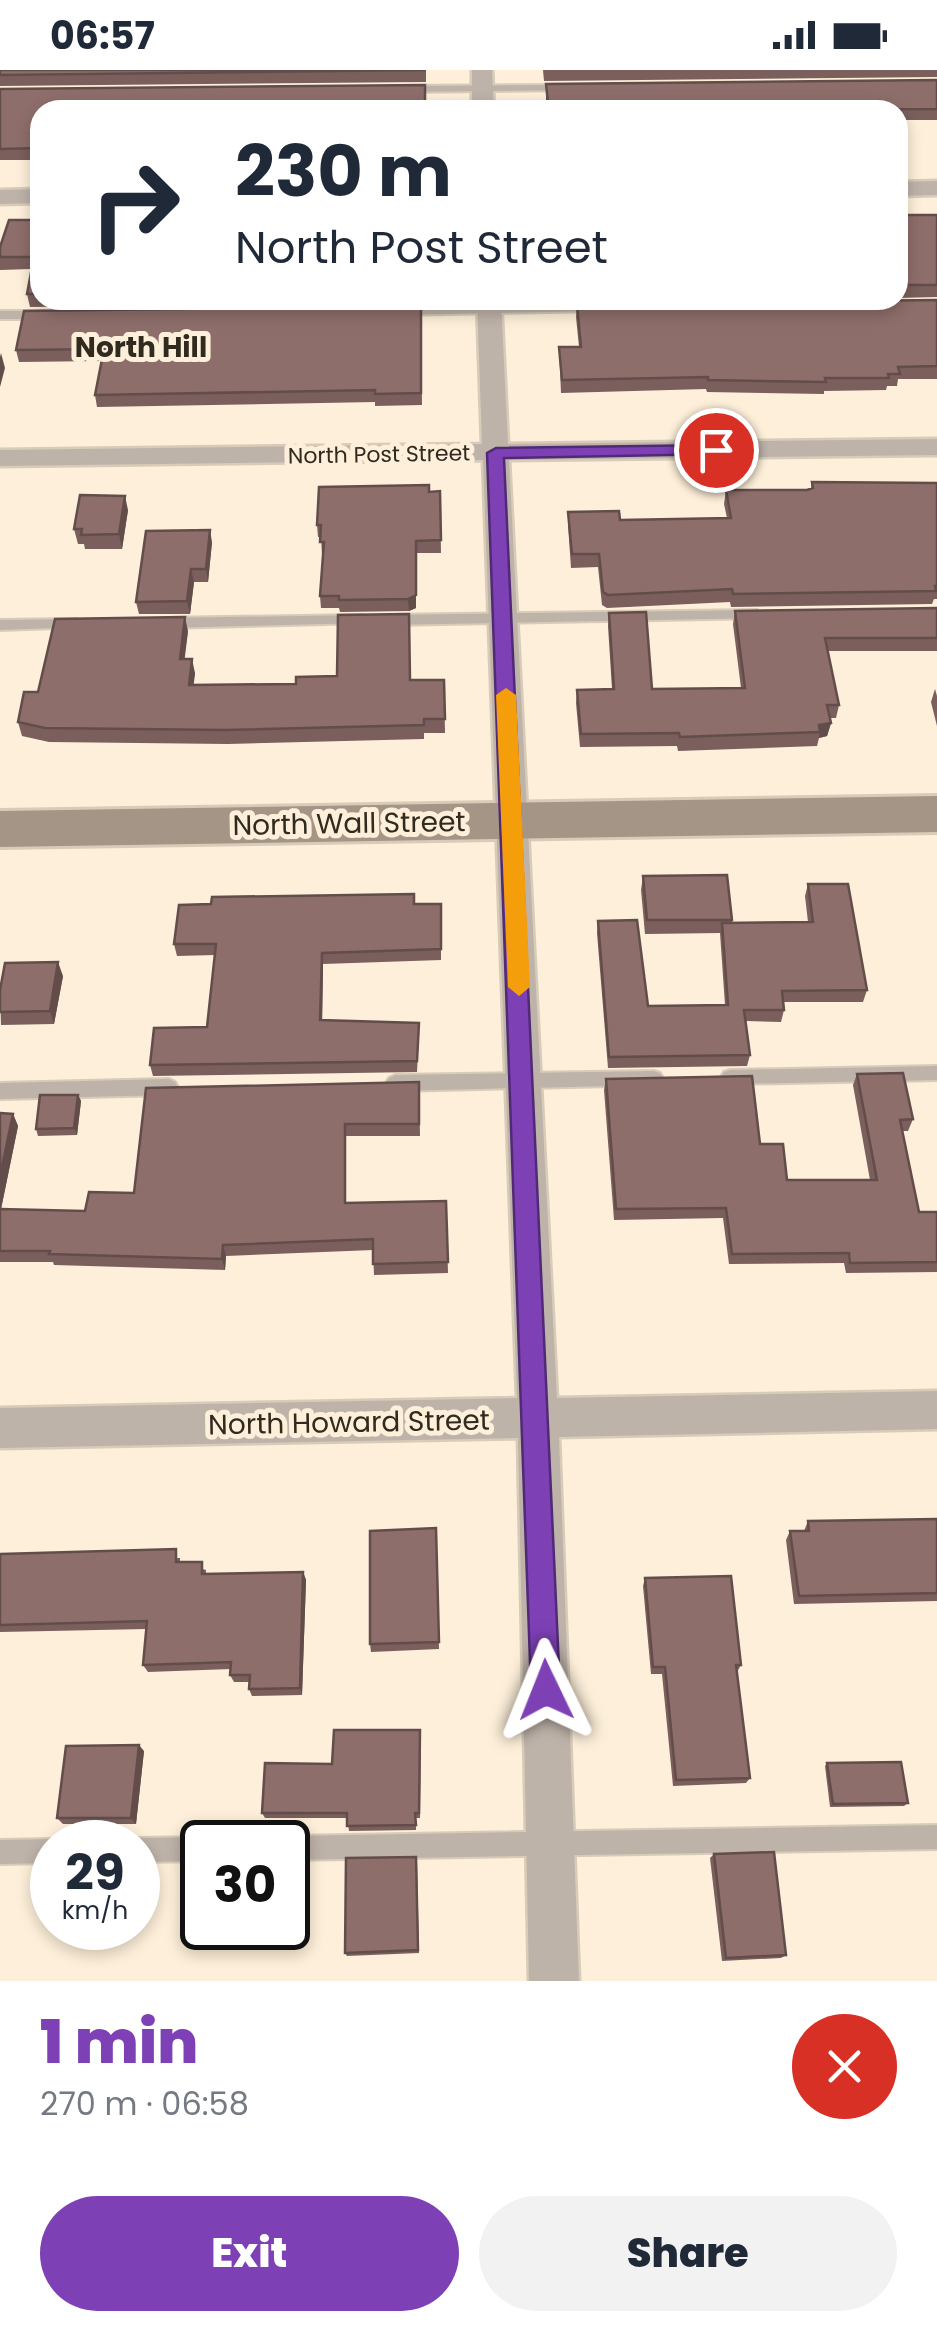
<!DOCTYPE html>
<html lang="en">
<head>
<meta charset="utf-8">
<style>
  body { margin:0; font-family:Poppins,sans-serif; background:#f2f2f3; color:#1f2937; height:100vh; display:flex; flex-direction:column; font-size:38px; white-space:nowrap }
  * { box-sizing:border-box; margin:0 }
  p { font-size:32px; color:#747a83 }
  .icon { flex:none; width:55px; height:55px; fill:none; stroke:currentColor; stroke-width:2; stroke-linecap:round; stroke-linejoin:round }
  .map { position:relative; height:1911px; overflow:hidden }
  .side { display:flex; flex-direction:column; background:#fff; flex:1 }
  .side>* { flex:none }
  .hud { position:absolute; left:30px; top:30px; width:878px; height:210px; border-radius:30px; box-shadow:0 5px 15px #0003; background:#fff; color:#1f2937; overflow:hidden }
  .speed { position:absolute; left:30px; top:1750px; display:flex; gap:20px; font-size:50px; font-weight:700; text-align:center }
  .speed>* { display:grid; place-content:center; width:130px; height:130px; border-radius:50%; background:#fff; box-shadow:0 5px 15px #0003; line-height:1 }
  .speed small { font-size:25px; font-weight:400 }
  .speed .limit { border:5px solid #111; border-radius:15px; background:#fff; color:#111 }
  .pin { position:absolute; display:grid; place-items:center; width:85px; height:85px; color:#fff; margin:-42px; border:5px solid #fff; border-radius:50%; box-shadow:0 2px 10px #0007 }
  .me { position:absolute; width:110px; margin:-55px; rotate:358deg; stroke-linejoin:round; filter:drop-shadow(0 0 8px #0008) }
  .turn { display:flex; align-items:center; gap:35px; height:210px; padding:0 40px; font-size:45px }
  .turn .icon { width:130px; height:130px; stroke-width:2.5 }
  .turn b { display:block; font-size:70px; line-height:85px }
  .round { display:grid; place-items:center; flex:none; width:105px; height:105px; border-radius:52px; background:#f2f2f3 }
  .overview { display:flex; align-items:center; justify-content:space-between; height:170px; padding:0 40px }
  h1 { font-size:60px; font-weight:800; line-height:75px; color:#7d40b5 }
  .cta { display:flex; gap:20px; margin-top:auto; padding:20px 40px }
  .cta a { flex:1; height:115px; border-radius:60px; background:#7d40b5; color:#fff; font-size:40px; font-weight:800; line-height:115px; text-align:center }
  .cta a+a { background:#f2f2f3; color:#1f2937 }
  .status { display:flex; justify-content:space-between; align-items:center; height:70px; padding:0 50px; background:#fff; direction:ltr }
  .status svg { height:28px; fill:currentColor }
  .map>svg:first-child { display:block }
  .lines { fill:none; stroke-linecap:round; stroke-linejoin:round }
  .lane-casing { stroke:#d8ccb8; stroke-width:4 }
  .street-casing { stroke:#d8ccb8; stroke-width:5 }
  .secondary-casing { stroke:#d8ccb8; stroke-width:6 }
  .lane { fill:#beb3a9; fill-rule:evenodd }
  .street { fill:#beb3a9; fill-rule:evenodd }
  .secondary { fill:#a49586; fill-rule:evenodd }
  .wall { fill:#7a5f5c }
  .shaded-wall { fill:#634d4b }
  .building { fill:#8e6e6b; stroke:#634d4b; stroke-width:2.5 }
  .route { fill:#7d40b5; stroke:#512a76; stroke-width:2.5 }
  .slow { fill:#f59e0b }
  .labels { text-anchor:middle; stroke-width:10; stroke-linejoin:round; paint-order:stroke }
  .far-street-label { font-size:22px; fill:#302a1f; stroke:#fdefd9 }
  .far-quarter-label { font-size:28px; font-weight:bold; fill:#302a1f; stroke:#fdefd9 }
  .street-label { font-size:28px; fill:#302a1f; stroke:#fdefd9 }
</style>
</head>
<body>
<div class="status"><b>06:57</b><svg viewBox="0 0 49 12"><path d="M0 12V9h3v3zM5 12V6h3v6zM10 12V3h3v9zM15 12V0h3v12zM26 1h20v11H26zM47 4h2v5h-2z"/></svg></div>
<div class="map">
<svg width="937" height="1911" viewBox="0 0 937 1911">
  <rect width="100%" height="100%" fill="#fdefd9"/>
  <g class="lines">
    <defs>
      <g id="lane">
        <path d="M567,15L572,18L571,20L403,22L398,19L403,16Z"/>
        <path d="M599,234L603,235V241L400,245L394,241L400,237Z"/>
        <path d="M0,241H44L50,245L44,249H0Z"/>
        <path d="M757,540L764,545L762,548L388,555L381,550L388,545Z"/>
        <path d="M362,545L367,547V553L163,558L156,553L163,548Z"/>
        <path d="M77,549L82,551V557L0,560V550Z"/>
        <path d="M937,996V1010L730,1014L724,1012L721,1007L724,1002L730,1000Z"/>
        <path d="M654,1001L660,1003L663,1008L660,1013L654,1015L395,1021L389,1018L386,1013L389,1008L395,1005Z"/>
        <path d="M169,1009L175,1012L178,1017L175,1022L169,1025L0,1029V1013Z"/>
        <path d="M937,1755V1779L288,1790V1772H278L288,1766Z"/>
        <path d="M202,1767L211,1772H202V1791L138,1792V1772H129L138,1768Z"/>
        <path d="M52,1769L60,1772H52V1793L0,1794V1770Z"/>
      </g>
      <g id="street">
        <path d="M472,0H492L494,40H472Z"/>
        <path d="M937,111V125L898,126V112Z"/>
        <path d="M40,119V133L0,134V120Z"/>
        <path d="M477,230H501L508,374L937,369V385L509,390L557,1328L937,1321V1359L559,1367L579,1911H529L518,1368L0,1378V1338L517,1328L483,390L0,396V380L482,374Z"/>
      </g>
      <path id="secondary" d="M937,726V762L0,777V741Z"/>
    </defs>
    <use href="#lane" class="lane-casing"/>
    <use href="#street" class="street-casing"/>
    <use href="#secondary" class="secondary-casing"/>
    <use href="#lane" class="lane"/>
    <use href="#street" class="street"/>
    <use href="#secondary" class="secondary"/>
  </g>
  <g class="wall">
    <path d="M0,0H426V12L0,16Z"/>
    <path d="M543,0H937V7L544,11Z"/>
    <path d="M937,10V50H898V40L546,34V14Z"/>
    <path d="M0,19L40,40V90H0Z"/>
    <path d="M898,54L902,69L900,80H898Z"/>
    <path d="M898,145H937V227L898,228Z"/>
    <path d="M40,150V230H428V232L30,237L27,224L31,199L0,200V177Z"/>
    <path d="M574,230H680L575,231Z"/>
    <path d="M937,230V309H898L897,316H887L886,320L824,321V324L707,322L706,319L561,323L559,277H579L576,247L577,234Z"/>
    <path d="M421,236L422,335L375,336V332L97,337L95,325L101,291L19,292L16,280Z"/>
    <path d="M812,412L937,413V529H934L932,534L731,537L730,532L607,538L602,535L598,497L571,498L568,455V442L620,450L727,448L724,434L726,420H807L811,418Z"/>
    <path d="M440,421L441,483H416V538L409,541L340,542L339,538H321L320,526L323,485H322L321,467H318L317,455L429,422Z"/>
    <path d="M128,440L122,479H85L84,474H78L74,459Z"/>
    <path d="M212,472L208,512H194L190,544H139L136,532Z"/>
    <path d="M937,538V581H828L839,635L836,648H830L831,653L827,666L819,668L817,676L678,681L677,676L580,677L576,633L577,620L612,619L608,556L609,543L652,619L741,618L733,554L735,541Z"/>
    <path d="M188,561L184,589L195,603L193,615L444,610L445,663H424V669L228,674L49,672L22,666L18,652L38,622Z"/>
    <path d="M935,619L937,626V656L931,632Z"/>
    <path d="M643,806L732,850V853L808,852L805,826L808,814L867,920L863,932H784V940L781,952L746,951L750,985L747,996L608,998L597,863L598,851L648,936L725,935L720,863L645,864L641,820Z"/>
    <path d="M414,834H441V890L323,894L322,950L419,964L417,1002L153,1006L150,995L207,957L215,885L177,886L174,874Z"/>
    <path d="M63,906L54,954L1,955L0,920Z"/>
    <path d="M857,1004L913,1049L908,1061H902L919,1142H937V1202L846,1203L844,1193L729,1194L723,1148L614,1150L604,1020L606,1009L760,1074L787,1110H870L853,1015Z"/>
    <path d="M419,1012L420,1066H346V1133L446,1131L448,1203L374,1205L373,1180L226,1186L225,1200L54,1195L53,1192H0V1043L13,1044L18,1056L1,1139L85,1141Z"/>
    <path d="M78,1025L81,1031L77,1065L38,1066L36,1059Z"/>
    <path d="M937,1449V1531L794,1534L786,1470L790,1461H804L808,1451Z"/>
    <path d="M436,1458L439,1579L371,1582L370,1574Z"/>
    <path d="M0,1484L180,1488V1492L206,1500V1504L303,1502L306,1510L302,1625L252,1626L249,1619V1612H234L230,1605L231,1599L148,1602L143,1595L147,1559L0,1562Z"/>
    <path d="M645,1508L741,1595L737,1602L750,1708L746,1713L673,1716L662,1604H651L643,1516Z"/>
    <path d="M421,1667L420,1748H416V1760L349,1761L347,1748H265L262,1743L332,1694Z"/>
    <path d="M144,1681L136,1754H63L57,1748Z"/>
    <path d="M827,1693L908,1733L904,1736L830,1737L825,1696Z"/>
    <path d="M714,1784L786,1885L781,1888L722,1891L710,1788Z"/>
    <path d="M417,1792L419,1883L347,1886L345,1883Z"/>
  </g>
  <g class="shaded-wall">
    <path d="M1,283L5,298L0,317V287Z"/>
    <path d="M125,426L128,440L122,479L119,464Z"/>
    <path d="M210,460L212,472L208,512L206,499Z"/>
    <path d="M416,471V538L409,541L408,529Z"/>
    <path d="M191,499L194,512L190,544L187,531Z"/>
    <path d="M185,547L188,561L183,603L180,589Z"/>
    <path d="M192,589L195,603L192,630L189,615Z"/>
    <path d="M831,653L827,666L819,668L820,662L819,655Z"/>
    <path d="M322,883L323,894L322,961L320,950Z"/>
    <path d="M58,892L63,906L54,954L50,941Z"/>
    <path d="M78,1025L81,1031L77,1065L74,1058Z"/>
    <path d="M13,1044L18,1056L0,1144V1106Z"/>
    <path d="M345,1054L346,1066V1145L345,1133Z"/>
    <path d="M223,1175L226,1186L225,1200L222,1189Z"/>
    <path d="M303,1502L306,1510L302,1625L300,1618Z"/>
    <path d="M139,1675L144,1681L136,1754L131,1748Z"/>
  </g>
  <g class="building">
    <path d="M0,0H426L0,5Z"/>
    <path d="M937,10V39L540,40V34L548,33L546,14Z"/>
    <path d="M425,15V40H40V78L0,79V19Z"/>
    <path d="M898,54L902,69H898Z"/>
    <rect x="898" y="145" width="39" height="70"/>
    <path d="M9,150H40V224H27L34,187H0V177Z"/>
    <path d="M937,230V296L898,297L900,304H888L889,308H825L826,312L708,310V307L562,310L559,277H581L577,234Z"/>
    <path d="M421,236V323L375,324V320L95,325L104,279L16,280L24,241Z"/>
    <path d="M812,412L937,413V516H935L936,521L733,524L732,519L608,525L603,522L599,484H572L568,442L619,441L620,450L731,448L726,420H807L813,418Z"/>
    <path d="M429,415V422L440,421L441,470L416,471V525L408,529L339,530V526H320L324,472H320L321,455H317L319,417Z"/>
    <path d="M80,425L125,426L119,464L81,465L82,459H74Z"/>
    <path d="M210,460L206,499H191L187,531L136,532L146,461Z"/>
    <path d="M937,538V568H825L839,635H827L831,653L819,655L820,662L680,667L679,663L581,664L577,620L614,619L609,543L646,542L652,619L745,618L735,541Z"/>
    <path d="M409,544L410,610H444L445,649H424V655L225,660L45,658L18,652L24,622H38L55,549L185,547L180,589H192L189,615L296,614V607L337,606L338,545Z"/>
    <path d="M727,805L732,850H647L643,806Z"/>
    <path d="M808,814H848L867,920L782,921L784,940H744L750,985L609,987L598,851L637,850L648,936L728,935L722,853L813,852Z"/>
    <path d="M414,824V834H441V879L322,883L320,950L419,953L417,991L150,995L154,958L207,957L216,874H174L179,835L211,834L212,827Z"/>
    <path d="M58,892L50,941L0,942V920L5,893Z"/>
    <path d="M903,1003L913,1049L900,1050L919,1142H937V1192L850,1193L849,1183L732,1184L726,1138L616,1139L606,1009L752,1006L760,1074H783L787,1110H877L857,1004Z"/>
    <path d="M419,1012V1054H345V1133L446,1131L448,1192L373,1194V1169L223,1175L222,1189L49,1184L50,1181H0V1139L85,1141L89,1122L134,1123L146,1018Z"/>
    <path d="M40,1025H78L74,1058L36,1059Z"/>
    <path d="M0,1043L13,1044L0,1106Z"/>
    <path d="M937,1449V1523L799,1526L790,1461H809L808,1451Z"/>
    <path d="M436,1458L439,1572L370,1574V1461Z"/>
    <path d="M176,1479V1492H202V1504L303,1502L300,1618L249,1619L250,1605H230L231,1592L143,1595L147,1551L0,1555V1484Z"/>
    <path d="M731,1506L741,1595H736L750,1708L676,1710L665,1597H653L645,1508Z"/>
    <path d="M334,1660H420L419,1743H415L416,1755L347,1756V1743H262L265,1693L332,1694Z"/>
    <path d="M139,1675L131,1748H57L66,1676Z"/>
    <path d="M901,1692L908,1733L833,1734L827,1693Z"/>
    <path d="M774,1782L786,1885L726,1888L714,1784Z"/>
    <path d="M416,1787L418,1880L345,1883L346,1788Z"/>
  </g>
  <path class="route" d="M716,375L725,380L722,384L504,388L560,1620L556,1630L546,1635L535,1630L531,1620L487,383L496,378Z"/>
  <path class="slow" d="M506,618L516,625L530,917L519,926L508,917L496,625Z"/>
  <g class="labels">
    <g class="far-street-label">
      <text transform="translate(379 384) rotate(-1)" y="8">North Post Street</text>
    </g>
    <g class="far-quarter-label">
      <text x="141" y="287">North Hill</text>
    </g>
    <g class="street-label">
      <text transform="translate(349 753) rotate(-1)" y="10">North Wall Street</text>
      <text transform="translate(349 1352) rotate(-1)" y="10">North Howard Street</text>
    </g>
  </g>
</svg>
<div class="speed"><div>29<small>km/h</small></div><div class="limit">30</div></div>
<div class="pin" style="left:716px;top:380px;background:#d93025"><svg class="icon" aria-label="arrive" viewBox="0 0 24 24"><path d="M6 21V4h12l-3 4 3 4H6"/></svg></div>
<svg class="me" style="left:546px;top:1620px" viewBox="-20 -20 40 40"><path d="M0-17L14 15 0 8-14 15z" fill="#7d40b5" stroke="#fff" stroke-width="4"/></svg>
<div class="hud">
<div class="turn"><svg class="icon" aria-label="right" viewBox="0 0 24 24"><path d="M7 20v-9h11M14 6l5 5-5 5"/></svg><div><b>230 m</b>North Post Street</div></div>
</div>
</div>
<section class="side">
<div class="overview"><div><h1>1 min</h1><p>270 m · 06:58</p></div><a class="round" style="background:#d93025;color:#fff"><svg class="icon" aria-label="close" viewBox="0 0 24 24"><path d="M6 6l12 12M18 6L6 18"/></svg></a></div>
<div class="cta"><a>Exit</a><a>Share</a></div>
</section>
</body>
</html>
